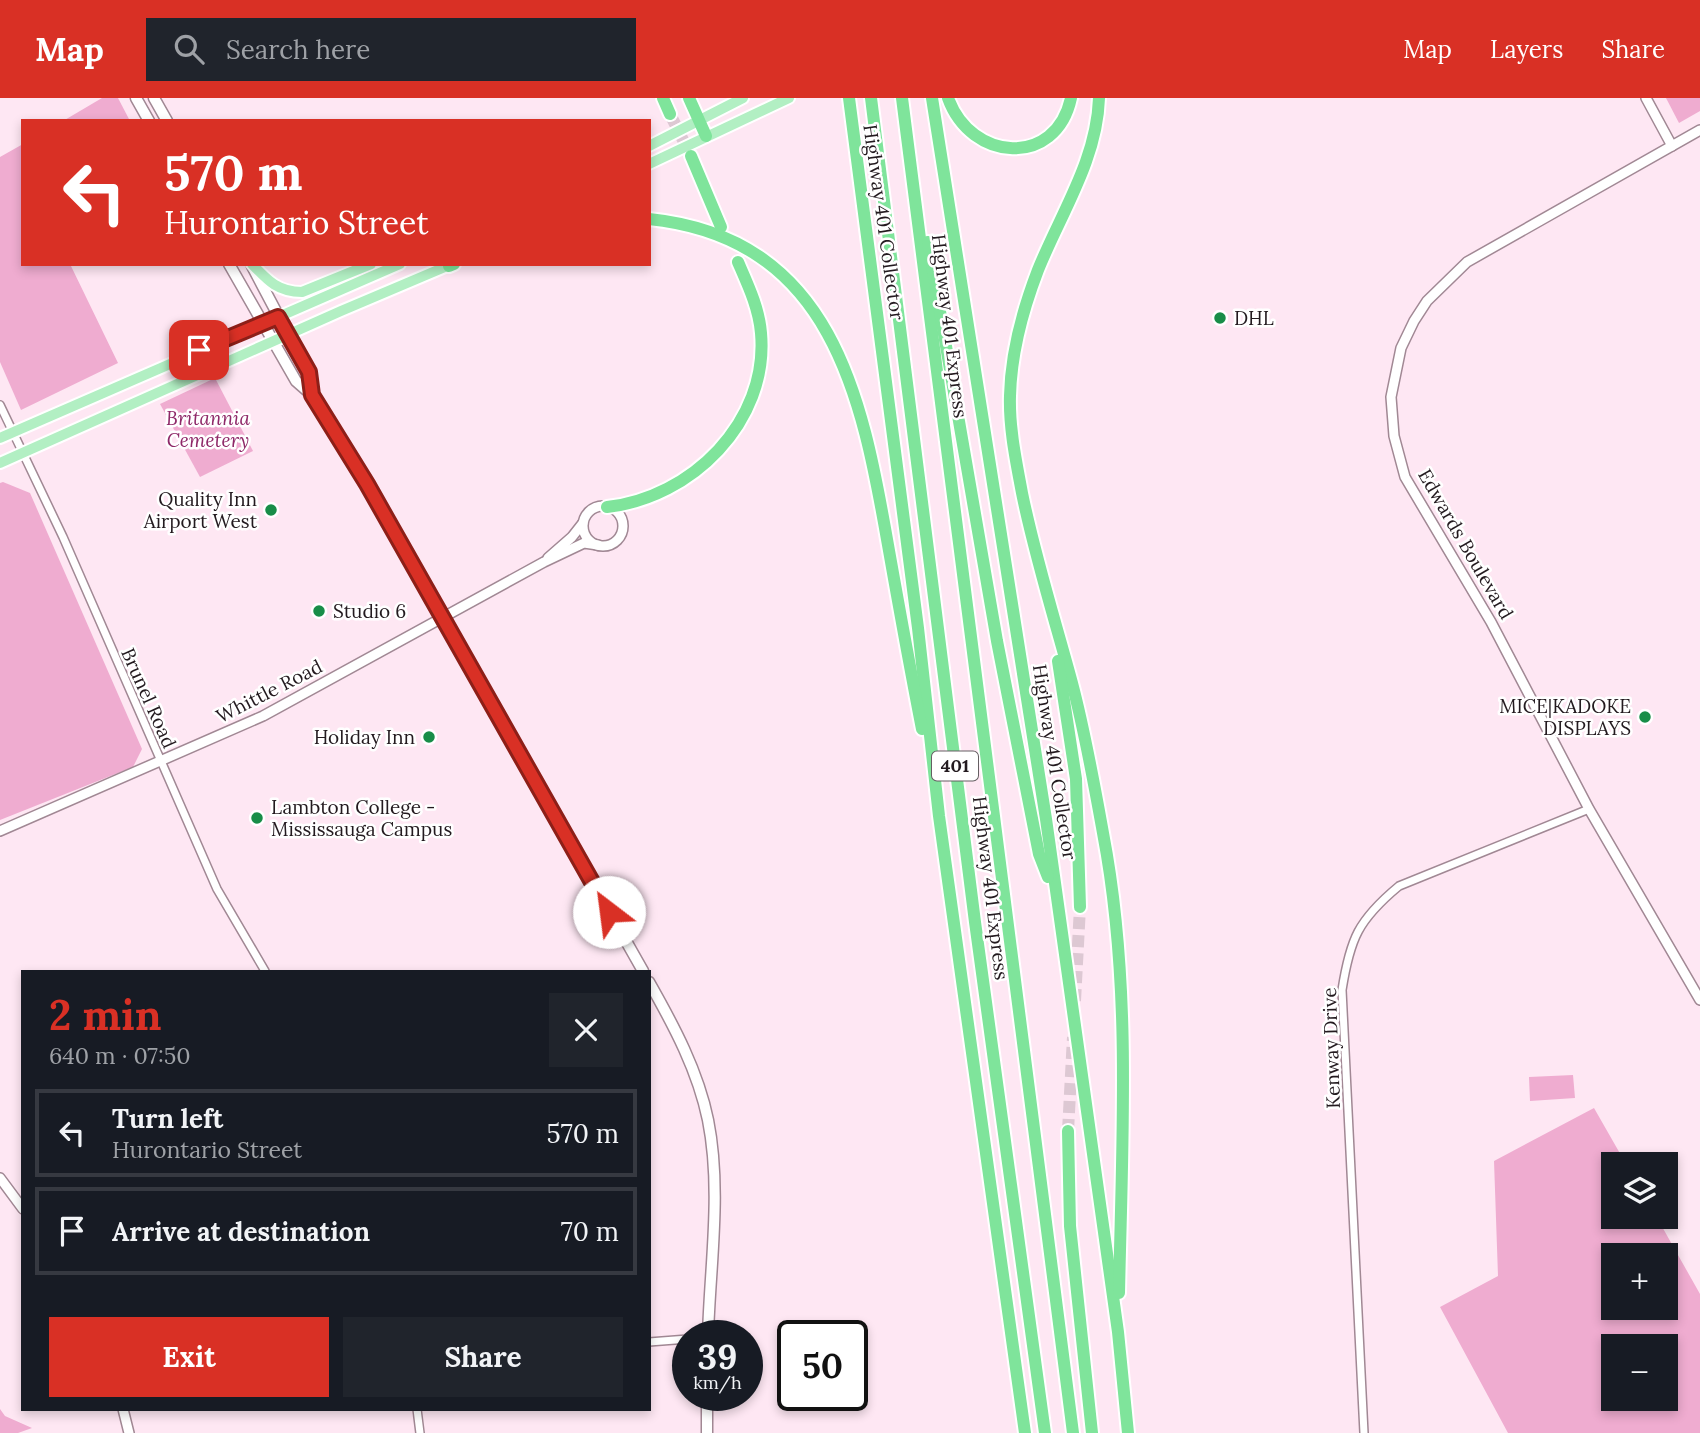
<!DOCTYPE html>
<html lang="en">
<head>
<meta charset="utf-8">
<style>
  body { margin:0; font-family:Lora,serif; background:#20242c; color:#f1f3f6; height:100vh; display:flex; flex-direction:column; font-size:26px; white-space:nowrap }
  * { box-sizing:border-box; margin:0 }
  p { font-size:23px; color:#9ea1a6 }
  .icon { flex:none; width:38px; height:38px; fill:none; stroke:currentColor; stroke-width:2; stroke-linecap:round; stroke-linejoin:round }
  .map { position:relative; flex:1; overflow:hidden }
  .details { position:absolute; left:21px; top:872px; width:630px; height:441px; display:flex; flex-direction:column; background:#171b24; border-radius:0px; box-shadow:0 4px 10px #0003 }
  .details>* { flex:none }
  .guide { position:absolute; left:21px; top:21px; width:630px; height:147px; border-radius:0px; box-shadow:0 4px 10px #0003; background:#d93025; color:#fff; overflow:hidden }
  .fabs { position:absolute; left:1601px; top:1054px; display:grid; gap:14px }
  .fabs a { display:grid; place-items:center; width:77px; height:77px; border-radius:0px; background:#171b24; box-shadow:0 4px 10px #0003; font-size:35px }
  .speed { position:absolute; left:672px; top:1222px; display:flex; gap:14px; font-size:35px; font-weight:700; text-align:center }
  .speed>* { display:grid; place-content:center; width:91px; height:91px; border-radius:50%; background:#171b24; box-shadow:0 4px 10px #0003; line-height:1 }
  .speed small { font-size:18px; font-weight:400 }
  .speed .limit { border:4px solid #111; border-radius:10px; background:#fff; color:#111 }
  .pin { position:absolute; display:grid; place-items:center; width:60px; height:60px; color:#fff; margin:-30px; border-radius:14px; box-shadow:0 4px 10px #0006 }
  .me { position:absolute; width:77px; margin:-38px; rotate:330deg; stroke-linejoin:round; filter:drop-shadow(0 0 5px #0008) }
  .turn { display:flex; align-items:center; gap:24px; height:147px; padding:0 28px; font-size:32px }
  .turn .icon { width:91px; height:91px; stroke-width:2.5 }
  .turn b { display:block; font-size:49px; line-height:60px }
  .round { display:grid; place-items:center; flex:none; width:74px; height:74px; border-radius:0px; background:#20242c }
  .headline { display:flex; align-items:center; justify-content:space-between; height:119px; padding:0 28px }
  h1 { font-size:42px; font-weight:700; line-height:52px; color:#d93025 }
  .button { display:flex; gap:14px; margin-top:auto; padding:14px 28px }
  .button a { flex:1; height:80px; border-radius:0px; background:#d93025; color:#fff; font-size:28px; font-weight:700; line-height:80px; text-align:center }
  .button a+a { background:#20242c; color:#f1f3f6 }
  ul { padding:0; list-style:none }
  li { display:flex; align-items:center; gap:21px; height:88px; margin:0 14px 10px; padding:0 14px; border:4px solid #363941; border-radius:0px }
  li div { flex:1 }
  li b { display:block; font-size:26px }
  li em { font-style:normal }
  header { display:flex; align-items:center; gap:42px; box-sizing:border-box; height:98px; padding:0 35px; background:#d93025; color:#fff }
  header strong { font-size:33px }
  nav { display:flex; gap:38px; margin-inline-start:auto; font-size:24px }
  .search { width:490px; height:63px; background:#20242c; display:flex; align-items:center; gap:18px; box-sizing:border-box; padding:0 24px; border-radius:0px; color:#9ea1a6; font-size:26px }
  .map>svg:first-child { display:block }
  .green { fill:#efacd0; fill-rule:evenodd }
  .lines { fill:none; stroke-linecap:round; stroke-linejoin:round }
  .motorway-tunnel { stroke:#ddc8d3; stroke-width:12; stroke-dasharray:12 6; stroke-linecap:butt }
  .minor-casing { stroke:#a18894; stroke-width:10 }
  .tertiary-casing { stroke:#a18894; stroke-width:12 }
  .secondary-casing { stroke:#a18894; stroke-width:13 }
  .primary-casing { stroke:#fff; stroke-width:14 }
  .motorway-casing { stroke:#fff; stroke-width:16 }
  .minor { stroke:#fff; stroke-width:7 }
  .tertiary { stroke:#fff; stroke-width:9 }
  .secondary { stroke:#fff; stroke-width:10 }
  .primary { stroke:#b2efc3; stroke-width:10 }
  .motorway { stroke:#7fe49b; stroke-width:12 }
  .route-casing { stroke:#8d1f18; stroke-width:18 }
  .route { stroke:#d93025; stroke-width:12 }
  .poi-dot { fill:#188d48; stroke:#fff; stroke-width:2.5 }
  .labels { text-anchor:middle; stroke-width:5; stroke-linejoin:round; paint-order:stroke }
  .shield { fill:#fff; stroke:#655f62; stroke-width:2 }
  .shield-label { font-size:18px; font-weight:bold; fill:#231a1f }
  .street-label { font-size:19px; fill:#231a1f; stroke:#fff }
  .poi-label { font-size:19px; fill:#231a1f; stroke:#fff; text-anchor:start }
  .park-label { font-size:19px; font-style:italic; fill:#8e2868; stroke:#fff }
</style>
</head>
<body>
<header>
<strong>Map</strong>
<div class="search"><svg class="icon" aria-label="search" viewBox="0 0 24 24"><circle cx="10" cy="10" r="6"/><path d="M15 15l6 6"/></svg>Search here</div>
<nav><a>Map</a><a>Layers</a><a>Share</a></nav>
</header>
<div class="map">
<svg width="1700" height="1335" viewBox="0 0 1700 1335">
  <rect width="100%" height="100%" fill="#fee7f3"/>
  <g class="green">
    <path d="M102,0H118L130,23H63Z"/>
    <path d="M1666,0H1700V13L1679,25Z"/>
    <path d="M23,46V166H70L118,265L21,312L0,264V59Z"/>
    <path d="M215,280L253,353L200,379L160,306Z"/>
    <path d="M3,384L30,395L142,651L133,669L0,722V385Z"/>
    <path d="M1573,977L1575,1000L1530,1003L1529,979Z"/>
    <path d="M1594,1010L1626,1066H1614V1118H1656L1700,1196V1335H1508L1440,1209L1498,1178L1494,1063ZM1614,1157H1666V1209H1614ZM1614,1248H1666V1300H1614Z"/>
    <path d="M0,1311L5,1318L32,1330L18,1335H0Z"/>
  </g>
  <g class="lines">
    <g class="motorway-tunnel">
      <path d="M670,16L690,56"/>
      <path d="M1075,903L1080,809"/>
      <path d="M1068,1033L1073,939"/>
    </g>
    <defs>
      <g id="minor">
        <path d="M0,307L63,439L217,791L265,873"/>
        <path d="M649,1244L688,1241"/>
        <path d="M417,1311L420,1335"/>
        <path d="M1364,1335L1342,892C1350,841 1358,822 1399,788L1589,711"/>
      </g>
      <g id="tertiary">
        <path d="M1646,0L1672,48"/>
        <path d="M1700,32L1467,164L1427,203L1414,223L1401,250L1391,299L1394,338L1405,379L1491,524L1589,711L1700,902"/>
        <circle cx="603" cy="428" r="20"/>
        <path d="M548,460L572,439L583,425"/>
        <path d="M0,733L263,618L544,464L584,445L598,447"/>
        <path d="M0,1080L23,1111"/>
        <path d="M123,1311L129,1335"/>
      </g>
      <g id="secondary">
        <path d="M136,0L149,23"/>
        <path d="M154,0L167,23"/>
        <path d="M229,166L296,283L312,297L367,386L643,873"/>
        <path d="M252,168L308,274L312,297"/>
        <path d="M649,884C674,928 698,973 708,1022C722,1092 710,1167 708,1237"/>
        <path d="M707,1335V1297"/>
      </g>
      <g id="primary">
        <path d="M649,48L743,0"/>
        <path d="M649,66L789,0"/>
        <path d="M252,166C268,183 278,194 302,194L371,166"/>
        <path d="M0,340L400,166"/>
        <path d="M0,365L341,213L452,166"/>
      </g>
      <g id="motorway">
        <path d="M663,0L670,16"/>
        <path d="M689,0L706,38"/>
        <path d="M849,0L918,530L939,718L1025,1335"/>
        <path d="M871,0L975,824L1045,1335"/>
        <path d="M902,0L1073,1335"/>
        <path d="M932,0L1046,721L1118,1234L1128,1335"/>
        <path d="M948,0C971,64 1056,70 1071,0"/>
        <path d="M1099,0C1097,62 1061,115 1038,172C1023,211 1011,256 1010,298C1009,330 1016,363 1022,395C1035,459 1055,522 1072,585C1085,634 1094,685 1103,735C1132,886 1122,1043 1119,1195"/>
        <path d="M691,58L721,129"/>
        <path d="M649,121C832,140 862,298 888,447C899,509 910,570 922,631"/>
        <path d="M928,144L997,543L1039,756L1048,779"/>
        <path d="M449,168L454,166"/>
        <path d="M607,409C691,400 769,324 761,235C759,210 748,187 738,164"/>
        <path d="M1058,563L1076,681L1080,809"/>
        <path d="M1068,1033L1070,1128L1092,1335"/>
      </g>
    </defs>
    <use href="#minor" class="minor-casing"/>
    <use href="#tertiary" class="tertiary-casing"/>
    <use href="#secondary" class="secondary-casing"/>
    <use href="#primary" class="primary-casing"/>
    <use href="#motorway" class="motorway-casing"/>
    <use href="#minor" class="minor"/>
    <use href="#tertiary" class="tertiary"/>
    <use href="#secondary" class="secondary"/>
    <use href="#primary" class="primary"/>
    <use href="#motorway" class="motorway"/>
  </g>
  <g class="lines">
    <defs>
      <path id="route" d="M199,252L278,219L309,274L312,297L367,386L609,814"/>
    </defs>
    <use href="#route" class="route-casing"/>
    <use href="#route" class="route"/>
  </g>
  <g class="poi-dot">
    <circle cx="1220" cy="220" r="7"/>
    <circle cx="271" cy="412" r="7"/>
    <circle cx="319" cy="513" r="7"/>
    <circle cx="1645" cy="619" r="7"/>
    <circle cx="429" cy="639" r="7"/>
    <circle cx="257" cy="720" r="7"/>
  </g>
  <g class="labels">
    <rect class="shield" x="932" y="653.5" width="46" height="29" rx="5"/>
    <g class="shield-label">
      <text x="955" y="674">401</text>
    </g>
    <g class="street-label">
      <text transform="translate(884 124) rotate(82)" y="7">Highway 401 Collector</text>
      <text transform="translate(950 228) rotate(83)" y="7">Highway 401 Express</text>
      <text transform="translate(1466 446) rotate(60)" y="7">Edwards Boulevard</text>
      <text transform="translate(269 593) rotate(-27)" y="7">Whittle Road</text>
      <text transform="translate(149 600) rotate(66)" y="7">Brunel Road</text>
      <text transform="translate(1055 664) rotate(81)" y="7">Highway 401 Collector</text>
      <text transform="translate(991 790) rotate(83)" y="7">Highway 401 Express</text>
      <text transform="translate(1331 950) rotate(-92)" y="7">Kenway Drive</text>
    </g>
    <g class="poi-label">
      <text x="1234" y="227">DHL</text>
      <text x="257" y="408" text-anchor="end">Quality Inn<tspan x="257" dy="22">Airport West</tspan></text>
      <text x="333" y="520">Studio 6</text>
      <text x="1631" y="615" text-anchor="end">MICE|KADOKE<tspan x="1631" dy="22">DISPLAYS</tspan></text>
      <text x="415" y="646" text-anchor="end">Holiday Inn</text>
      <text x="271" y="716">Lambton College -<tspan x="271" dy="22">Mississauga Campus</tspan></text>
    </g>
    <g class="park-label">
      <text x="208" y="327">Britannia<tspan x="208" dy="22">Cemetery</tspan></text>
    </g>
  </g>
</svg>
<div class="fabs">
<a><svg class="icon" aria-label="layers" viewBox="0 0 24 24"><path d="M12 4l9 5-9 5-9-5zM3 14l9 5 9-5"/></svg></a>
<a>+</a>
<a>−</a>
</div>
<div class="speed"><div>39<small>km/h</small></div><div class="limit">50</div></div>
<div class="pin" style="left:199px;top:252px;background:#d93025"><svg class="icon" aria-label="arrive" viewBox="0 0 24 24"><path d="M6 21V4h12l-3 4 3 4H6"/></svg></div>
<svg class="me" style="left:609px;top:814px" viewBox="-20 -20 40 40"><circle r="19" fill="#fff"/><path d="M0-13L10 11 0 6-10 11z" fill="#d93025"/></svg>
<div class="guide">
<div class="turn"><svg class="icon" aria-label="left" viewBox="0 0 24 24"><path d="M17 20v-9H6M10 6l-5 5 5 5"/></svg><div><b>570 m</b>Hurontario Street</div></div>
</div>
<section class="details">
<div class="headline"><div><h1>2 min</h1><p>640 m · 07:50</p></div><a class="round"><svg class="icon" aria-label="close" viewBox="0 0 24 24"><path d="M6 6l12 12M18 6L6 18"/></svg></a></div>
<ul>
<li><svg class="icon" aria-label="left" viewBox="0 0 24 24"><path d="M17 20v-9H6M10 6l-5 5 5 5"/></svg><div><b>Turn left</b><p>Hurontario Street</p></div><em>570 m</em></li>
<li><svg class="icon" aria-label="arrive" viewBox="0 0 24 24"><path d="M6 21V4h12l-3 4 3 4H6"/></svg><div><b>Arrive at destination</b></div><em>70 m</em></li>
</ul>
<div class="button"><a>Exit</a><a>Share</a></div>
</section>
</div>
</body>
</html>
